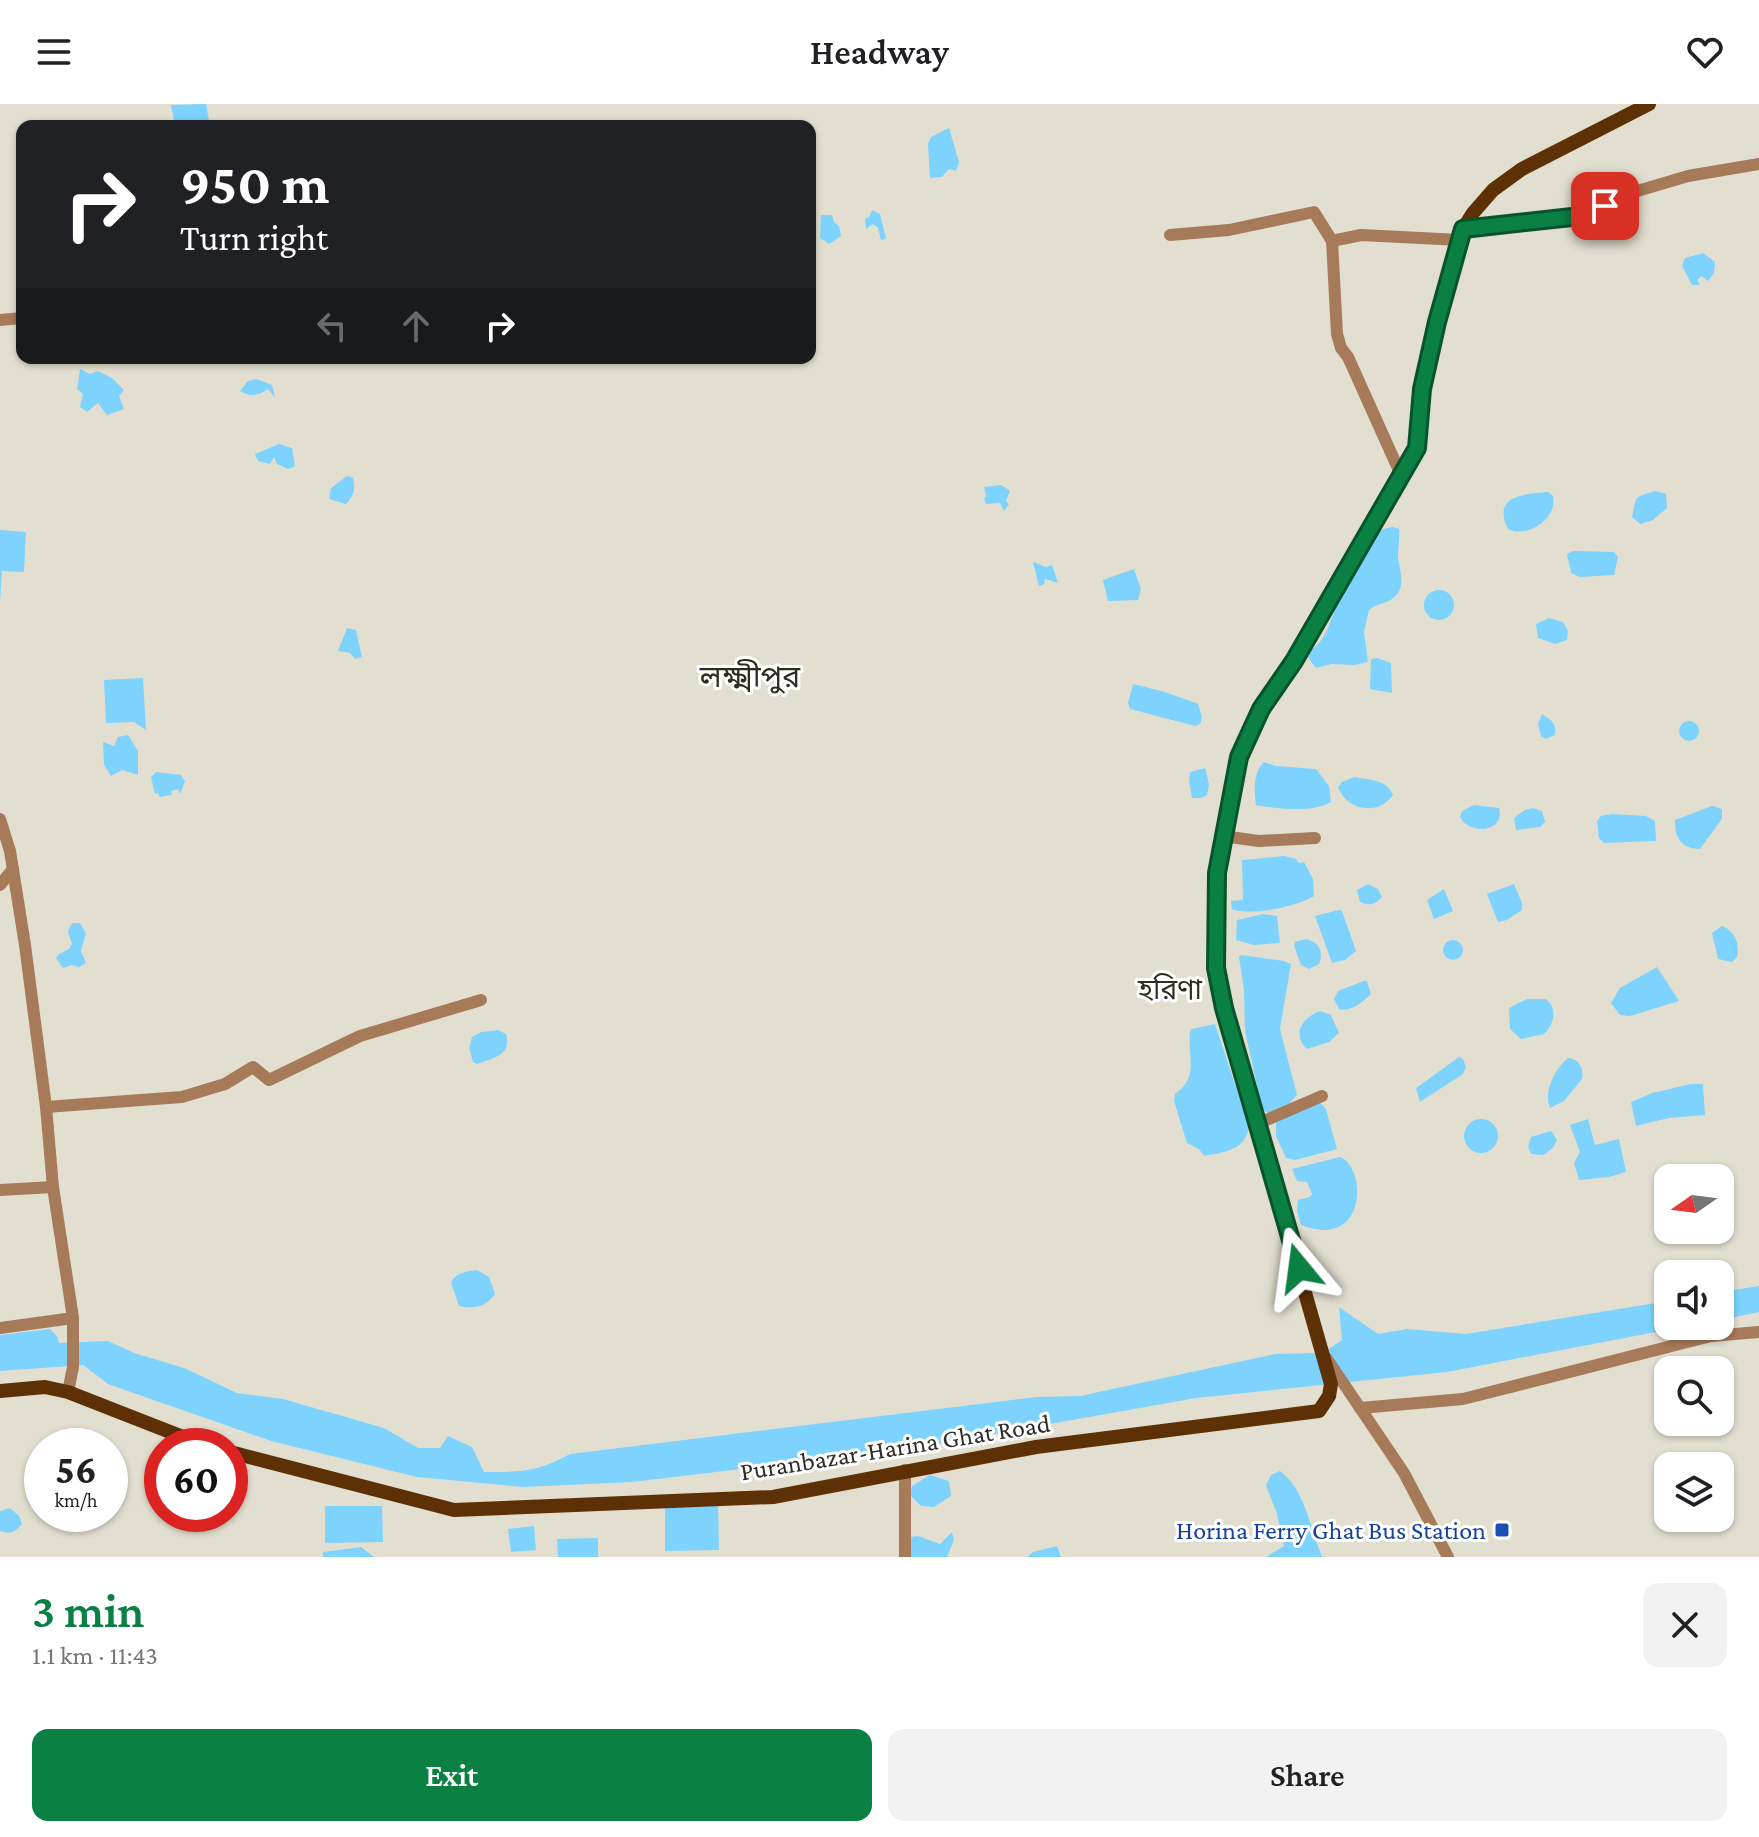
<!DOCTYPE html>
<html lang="en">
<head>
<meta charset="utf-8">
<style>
  body { margin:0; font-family:"Crimson Pro","Noto Sans Bengali",serif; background:#f2f2f2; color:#202124; height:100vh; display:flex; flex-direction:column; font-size:30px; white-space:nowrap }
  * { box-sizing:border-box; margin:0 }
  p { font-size:26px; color:#757577 }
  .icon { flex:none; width:44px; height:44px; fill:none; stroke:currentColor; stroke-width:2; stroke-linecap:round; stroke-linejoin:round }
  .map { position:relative; height:1453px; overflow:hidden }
  .panel { display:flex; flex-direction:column; background:#fff; flex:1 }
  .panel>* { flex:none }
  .guide { position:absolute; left:16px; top:16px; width:800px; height:244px; border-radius:16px; box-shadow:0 2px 6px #0004; background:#202124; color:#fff; overflow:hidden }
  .needle { width:52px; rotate:256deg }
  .buttons { position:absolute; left:1654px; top:1060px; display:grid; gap:16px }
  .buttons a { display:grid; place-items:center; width:80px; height:80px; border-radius:16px; background:#fff; box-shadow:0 2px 6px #0004; font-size:40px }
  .speed { position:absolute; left:24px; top:1324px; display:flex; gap:16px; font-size:40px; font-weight:700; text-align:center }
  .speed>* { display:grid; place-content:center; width:104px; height:104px; border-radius:50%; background:#fff; box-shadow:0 2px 6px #0004; line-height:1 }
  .speed small { font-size:20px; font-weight:400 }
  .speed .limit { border:12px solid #d22; background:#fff; color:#111 }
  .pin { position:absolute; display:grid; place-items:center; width:68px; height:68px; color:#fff; margin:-34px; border-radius:16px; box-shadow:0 4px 12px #0006 }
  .me { position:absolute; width:88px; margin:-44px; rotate:344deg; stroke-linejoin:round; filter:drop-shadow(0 0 6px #0008) }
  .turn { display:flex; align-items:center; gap:28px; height:168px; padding:0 32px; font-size:36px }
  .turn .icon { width:104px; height:104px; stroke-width:2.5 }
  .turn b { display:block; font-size:56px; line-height:68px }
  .lanes { display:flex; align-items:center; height:76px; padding:0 32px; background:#0003; justify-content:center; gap:40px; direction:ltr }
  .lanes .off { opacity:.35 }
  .round { display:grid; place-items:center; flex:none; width:84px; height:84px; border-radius:16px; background:#f2f2f2 }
  .head { display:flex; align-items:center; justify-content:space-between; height:136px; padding:0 32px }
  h1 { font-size:48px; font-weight:600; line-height:60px; color:#0b8043 }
  .primary-button { display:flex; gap:16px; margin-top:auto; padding:16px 32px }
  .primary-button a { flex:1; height:92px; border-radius:16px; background:#0b8043; color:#fff; font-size:32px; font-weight:600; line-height:92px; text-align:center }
  .primary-button a+a { background:#f2f2f2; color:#202124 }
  header { display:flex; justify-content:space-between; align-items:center; height:104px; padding:0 32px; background:#fff; font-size:36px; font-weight:600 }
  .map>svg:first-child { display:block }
  .water { fill:#7dd3fe }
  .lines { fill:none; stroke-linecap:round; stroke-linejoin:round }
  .minor { stroke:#a77a59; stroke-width:12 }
  .major { stroke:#5d3005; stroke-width:14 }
  .route-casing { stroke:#07532c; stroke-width:20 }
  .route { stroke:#0b8043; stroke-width:14 }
  .transit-dot { fill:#1a4fb4; stroke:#fff; stroke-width:3 }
  .labels { text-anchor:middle; stroke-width:6; stroke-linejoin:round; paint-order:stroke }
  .street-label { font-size:26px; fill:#2d2c26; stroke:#fff }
  .transit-label { font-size:26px; fill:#164399; stroke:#fff; text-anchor:end }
  .neighbourhood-label { font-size:28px; fill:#2e2b20; stroke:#fff }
  .quarter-label { font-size:30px; fill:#2e2b20; stroke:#fff }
</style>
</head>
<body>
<header><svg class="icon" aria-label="menu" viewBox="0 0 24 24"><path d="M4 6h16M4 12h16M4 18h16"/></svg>Headway<svg class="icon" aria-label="heart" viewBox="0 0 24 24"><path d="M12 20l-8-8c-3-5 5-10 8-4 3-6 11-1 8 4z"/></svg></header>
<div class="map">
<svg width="1759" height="1453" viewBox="0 0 1759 1453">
  <rect width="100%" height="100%" fill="#e3dfd0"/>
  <g class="water">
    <path d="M206,0L210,22H175L171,1Z"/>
    <path d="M949,24L959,58L956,67L949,65L942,73L930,74L928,40L931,33Z"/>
    <path d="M872,106L880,110L886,135L881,136L878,124L873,120L866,125L865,115L869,113Z"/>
    <path d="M821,111H832L834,118L839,122L841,132L829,140L820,134Z"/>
    <path d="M1703,149L1715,158L1714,169L1708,177L1702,172L1697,176L1700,181H1692L1682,162L1685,154Z"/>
    <rect x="55" y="254" width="65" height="4"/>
    <path d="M80,265L90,270L98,267L112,274L124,286L119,292L124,305L107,311L98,299L87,308L80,303L83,290L77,285Z"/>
    <path d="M256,275L272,281L275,294L268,285C259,292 250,293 240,287L248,277Z"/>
    <path d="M279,340L292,344L295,362L288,365L277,360L274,353L270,360L258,357L255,350Z"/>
    <path d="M347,372L353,374C356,385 354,391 346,400L329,395L331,384Z"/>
    <path d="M1001,381L1010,387L1006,397L1009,400L1004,407L1000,399L986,400L984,395L986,392L984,383Z"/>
    <path d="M1655,387L1666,390L1667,404L1653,416L1640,420L1632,413C1637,392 1632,394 1655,387Z"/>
    <path d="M1548,388L1553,392C1558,414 1528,435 1508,425C1492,392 1522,390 1548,388Z"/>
    <path d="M1393,423L1399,425C1400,434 1398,442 1398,452C1399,466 1408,484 1392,495C1385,500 1376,500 1369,506L1364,528L1368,558L1354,561L1332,560L1316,564L1309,555L1308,548C1331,537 1334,497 1347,478C1351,471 1358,465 1362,458C1370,442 1372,425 1393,423Z"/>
    <path d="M0,426L26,428L24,468L2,467L0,497Z"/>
    <path d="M1573,447L1614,448L1618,453L1614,471L1580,473L1571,469L1567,450Z"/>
    <path d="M1033,458L1046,463L1052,461L1058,479L1045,475L1044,480L1039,482Z"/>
    <path d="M1134,465L1141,485L1138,496L1108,497L1103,476Z"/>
    <circle cx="1439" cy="501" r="15"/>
    <path d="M1549,514L1563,518L1568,527L1567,536L1555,540L1538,534L1536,520Z"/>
    <path d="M347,524L356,526L362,553L355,555L350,549L338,547Z"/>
    <path d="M1377,554L1391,559L1392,589L1370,585L1371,555Z"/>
    <path d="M143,574L146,626L134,618L106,619L104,576Z"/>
    <path d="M1133,580L1165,588L1198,600L1202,613L1200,620L1195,622L1130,605L1128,599Z"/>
    <path d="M1542,610C1551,616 1557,619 1555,631L1546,635L1541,632L1538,620Z"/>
    <circle cx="1689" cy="627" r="10"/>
    <path d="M128,631L138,647V671L122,666L111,672L104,661L103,638L114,642L118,633Z"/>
    <path d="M1264,658L1276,662L1316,665L1329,682L1331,698C1315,709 1275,705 1256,701C1254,687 1253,668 1264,658Z"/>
    <path d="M1205,664L1209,680L1207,691L1201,694H1192L1189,677L1190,668Z"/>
    <path d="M156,668L181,671L185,677L180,690L178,685L171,687L172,691L160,693L158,689L155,690L151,673Z"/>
    <path d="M1354,673C1369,676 1387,675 1393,691C1379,712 1346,707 1338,683L1342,678Z"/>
    <path d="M1474,701L1499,704C1506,728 1469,732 1460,713L1462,707Z"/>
    <path d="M1712,702L1722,705V715L1700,745C1682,745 1674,734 1675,716Z"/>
    <path d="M1533,704L1542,707L1545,718L1540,723L1516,726L1514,714L1525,706Z"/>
    <path d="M1612,710L1646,712L1655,717L1656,737L1604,739L1599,734L1597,717L1601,712Z"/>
    <path d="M1284,752L1296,755L1299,759L1304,758L1313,775L1314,792C1299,802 1248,813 1232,805L1231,797L1243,796L1242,756Z"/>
    <path d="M1368,780L1378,785L1382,793C1375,801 1369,802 1360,798L1357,786Z"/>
    <path d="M1514,780L1522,799V806L1507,816L1498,818L1487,790Z"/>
    <path d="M1444,785L1453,807L1434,815L1427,796Z"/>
    <path d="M1339,806L1342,807L1356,847L1345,856L1332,859L1315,812Z"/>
    <path d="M1263,810L1277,812L1280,839L1254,841L1236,836L1237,816Z"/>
    <path d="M72,819H80L86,829L81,847L86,859L79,863L72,861L63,864L56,854L59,850L69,845L72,840L68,828Z"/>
    <path d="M1722,822C1735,827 1740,840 1737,853L1732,858L1718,855L1712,829Z"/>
    <path d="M1306,835C1319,838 1324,848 1319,860L1309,865L1301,861L1294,842L1295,838Z"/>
    <circle cx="1453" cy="846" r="10"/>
    <path d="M1241,851L1284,857L1291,860L1280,925L1297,991L1289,1000L1268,1009L1263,1006L1261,1000L1245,927L1244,886L1239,853Z"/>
    <path d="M1657,863L1679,897L1630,912L1620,911L1611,899L1620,884Z"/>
    <path d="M1364,877H1367L1371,890C1362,898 1352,908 1339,905L1334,895L1338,887Z"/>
    <path d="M1527,895H1546C1558,905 1554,920 1544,930L1521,935L1510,925L1509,904Z"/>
    <path d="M1320,907L1331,911L1339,929L1329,938L1307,945C1291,930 1303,913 1320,907Z"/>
    <path d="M1215,920L1249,1023C1245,1047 1224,1048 1204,1052L1199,1045L1187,1039L1174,997L1175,990C1200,973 1187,953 1190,928L1192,925Z"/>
    <path d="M498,926L506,930C512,952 493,954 477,960L473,958L469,944L472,933L481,928Z"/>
    <path d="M1459,953L1463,955L1466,963L1463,970L1420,998L1416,984Z"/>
    <path d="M1568,954C1579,954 1584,966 1582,975L1564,997L1550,1004C1543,987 1555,965 1568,954Z"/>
    <path d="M1691,980H1703L1705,1011L1669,1014L1636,1022L1631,998L1652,989Z"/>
    <path d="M1319,998L1326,1005L1337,1045L1295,1056L1286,1054L1276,1032V1016Z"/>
    <circle cx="1481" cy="1032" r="17"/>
    <path d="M1588,1015L1595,1041L1619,1035L1626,1068L1609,1073L1579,1076L1574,1059L1580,1048L1570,1021Z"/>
    <path d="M1551,1027L1557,1036L1553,1044L1543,1051L1531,1050L1528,1043L1531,1033Z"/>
    <path d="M1340,1053C1367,1063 1368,1147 1301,1121L1297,1107L1298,1096L1310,1093L1312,1090L1307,1078L1297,1077L1292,1065Z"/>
    <path d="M477,1166L489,1173L495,1190C486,1203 475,1205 459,1202L451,1179C456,1168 466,1168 477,1166Z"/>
    <path d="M1759,1182V1208L1720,1216V1188Z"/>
    <path d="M1668,1197V1222H1687L1447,1268L1196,1294L910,1345L632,1378L523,1383L417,1373L271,1337L108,1280L83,1261L0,1267V1231L50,1225L57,1232L59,1239L108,1237L134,1249L184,1264L237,1289L283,1295L384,1324L418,1344H440L448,1332L472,1343L484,1368C523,1368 536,1368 570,1350L1037,1293L1080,1292L1276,1250L1323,1249L1342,1236L1339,1203L1378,1230L1407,1225L1466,1230Z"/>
    <path d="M1280,1367C1305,1385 1311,1426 1322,1453H1266L1284,1442L1277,1410L1266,1381L1271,1371Z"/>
    <path d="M930,1371L949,1377L951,1392L934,1403L921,1402L910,1391L912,1382Z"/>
    <path d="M325,1402H382L383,1438L325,1439Z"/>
    <path d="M665,1402H718L719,1446L665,1447Z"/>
    <path d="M10,1404L19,1412L22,1420C15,1429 10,1430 0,1427V1407Z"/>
    <path d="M534,1422L536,1446L511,1448L508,1425Z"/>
    <path d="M952,1428L954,1436L947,1453H910V1433L918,1432L940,1440Z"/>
    <path d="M598,1434V1453H558L557,1435Z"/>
    <path d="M1057,1442L1061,1453H1028L1033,1448Z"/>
    <path d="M361,1443L374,1453H323V1448Z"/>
  </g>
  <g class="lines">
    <g class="minor">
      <path d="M1463,125L1581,112L1634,88L1688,72L1759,60"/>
      <path d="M1170,131L1229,126L1314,108L1332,137L1361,131L1460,136"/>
      <path d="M1332,137L1337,230L1341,244L1348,253L1401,371"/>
      <path d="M0,216L22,214"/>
      <path d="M0,715L10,747L25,841L46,1003L53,1083L73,1214V1263L68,1288"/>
      <path d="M1222,732L1259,737L1315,734"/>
      <path d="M0,781L13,765"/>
      <path d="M46,1003L182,993L225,980L253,963L269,976L360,932L481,896"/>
      <path d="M1257,1020L1322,992"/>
      <path d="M0,1086L53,1083"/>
      <path d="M0,1224L73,1214"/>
      <path d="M1327,1255L1404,1369L1448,1453"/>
      <path d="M1360,1304L1463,1295L1711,1232L1759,1228"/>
      <path d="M905,1453V1366"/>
    </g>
    <g class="major">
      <path d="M0,1287L45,1283L68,1288L206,1342"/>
      <path d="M230,1348L454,1406L773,1393L1036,1343L1319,1307L1329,1292L1331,1280L1224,904L1216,864L1217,769L1239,653L1261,605L1294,557L1417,344L1422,285L1437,218L1463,125L1473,109L1493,86L1522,65L1649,0"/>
    </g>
  </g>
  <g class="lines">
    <defs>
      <path id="route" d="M1299,1164L1224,904L1216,864L1217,769L1239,653L1261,605L1294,557L1417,344L1422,285L1437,218L1463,125L1581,112L1605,102"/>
    </defs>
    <use href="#route" class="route-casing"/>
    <use href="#route" class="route"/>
  </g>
  <rect class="transit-dot" x="1494" y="1418" width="16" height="16" rx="4"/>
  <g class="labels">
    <g class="street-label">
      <text transform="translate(895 1343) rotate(-9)" y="9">Puranbazar-Harina Ghat Road</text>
    </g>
    <g class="transit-label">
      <text x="1486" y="1435">Horina Ferry Ghat Bus Station</text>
    </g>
    <g class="neighbourhood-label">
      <text x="1170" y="895">হরিণা</text>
    </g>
    <g class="quarter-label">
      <text x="750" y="583">লক্ষ্মীপুর</text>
    </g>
  </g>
</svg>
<div class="buttons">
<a><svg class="needle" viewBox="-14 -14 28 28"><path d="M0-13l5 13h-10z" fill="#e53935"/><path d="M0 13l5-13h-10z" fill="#757577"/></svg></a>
<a><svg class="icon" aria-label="sound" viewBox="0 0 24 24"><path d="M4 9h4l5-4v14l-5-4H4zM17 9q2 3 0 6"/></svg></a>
<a><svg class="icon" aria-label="search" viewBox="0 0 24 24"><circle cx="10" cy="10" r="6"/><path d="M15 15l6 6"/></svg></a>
<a><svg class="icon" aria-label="layers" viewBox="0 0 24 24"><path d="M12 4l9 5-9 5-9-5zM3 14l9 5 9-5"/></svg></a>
</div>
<div class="speed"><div>56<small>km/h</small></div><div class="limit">60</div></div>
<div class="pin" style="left:1605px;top:102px;background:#d93025"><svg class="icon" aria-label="arrive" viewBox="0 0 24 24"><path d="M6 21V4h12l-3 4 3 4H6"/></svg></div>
<svg class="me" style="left:1299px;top:1164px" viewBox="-20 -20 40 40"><path d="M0-17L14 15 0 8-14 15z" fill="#0b8043" stroke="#fff" stroke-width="4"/></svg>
<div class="guide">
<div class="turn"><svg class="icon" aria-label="right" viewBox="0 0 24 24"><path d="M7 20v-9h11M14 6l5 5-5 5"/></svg><div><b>950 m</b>Turn right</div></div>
<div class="lanes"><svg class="icon off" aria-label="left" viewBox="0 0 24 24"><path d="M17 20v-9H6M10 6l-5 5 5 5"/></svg><svg class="icon off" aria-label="ahead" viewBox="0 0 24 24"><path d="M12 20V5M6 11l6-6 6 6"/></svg><svg class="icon" aria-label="right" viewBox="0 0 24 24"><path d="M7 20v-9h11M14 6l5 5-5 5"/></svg></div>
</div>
</div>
<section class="panel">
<div class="head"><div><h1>3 min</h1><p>1.1 km · 11:43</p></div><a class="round"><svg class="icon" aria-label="close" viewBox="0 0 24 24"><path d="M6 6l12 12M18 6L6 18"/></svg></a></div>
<div class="primary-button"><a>Exit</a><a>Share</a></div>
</section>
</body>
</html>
